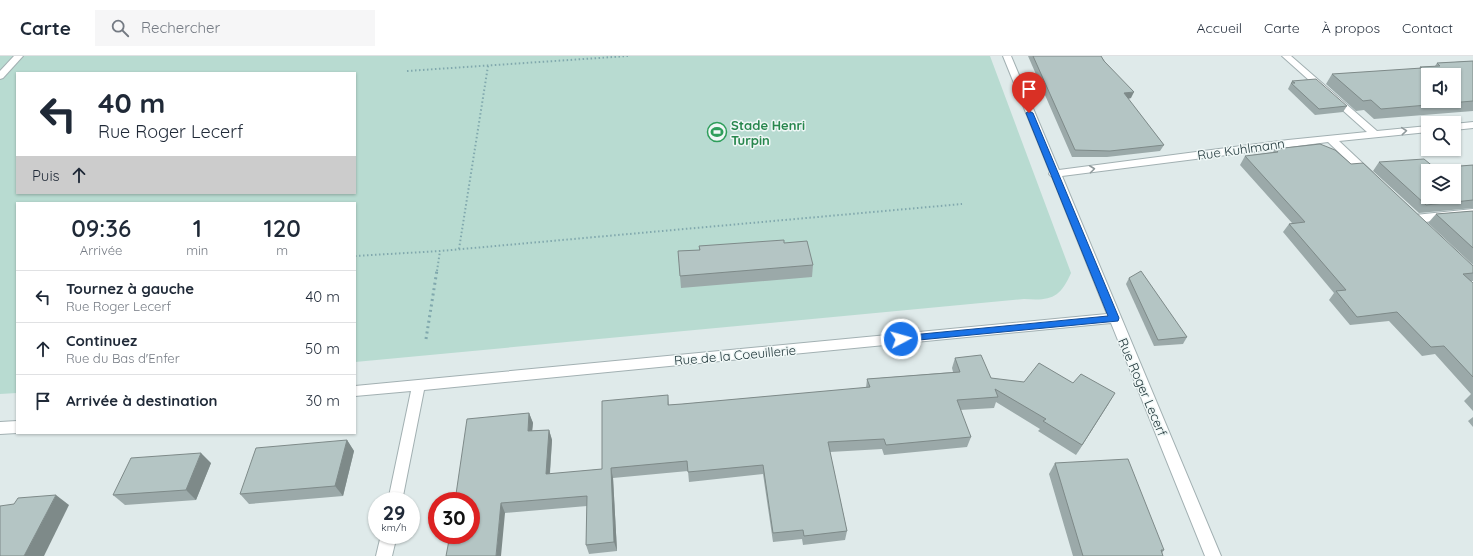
<!DOCTYPE html>
<html lang="fr">
<head>
<meta charset="utf-8">
<style>
  body { margin:0; font-family:Quicksand,sans-serif; background:#f6f6f7; color:#1f2937; height:100vh; display:flex; flex-direction:column; font-size:15px; white-space:nowrap }
  * { box-sizing:border-box; margin:0 }
  p { font-size:13px; color:#747a83 }
  .icon { flex:none; width:22px; height:22px; fill:none; stroke:currentColor; stroke-width:2; stroke-linecap:round; stroke-linejoin:round }
  .map { position:relative; flex:1; overflow:hidden }
  .side { position:absolute; left:16px; top:146px; width:340px; height:232px; display:flex; flex-direction:column; background:#fff; border-radius:0px; box-shadow:0 1px 3px #0004 }
  .side>* { flex:none }
  .top-card { position:absolute; left:16px; top:16px; width:340px; height:122px; border-radius:0px; box-shadow:0 1px 3px #0004; background:#fff; color:#1f2937; overflow:hidden }
  .fabs { position:absolute; left:1421px; top:12px; display:grid; gap:8px }
  .fabs a { display:grid; place-items:center; width:40px; height:40px; border-radius:0px; background:#fff; box-shadow:0 1px 3px #0004; font-size:20px }
  .speed { position:absolute; left:368px; top:436px; display:flex; gap:8px; font-size:20px; font-weight:700; text-align:center }
  .speed>* { display:grid; place-content:center; width:52px; height:52px; border-radius:50%; background:#fff; box-shadow:0 1px 3px #0004; line-height:1 }
  .speed small { font-size:10px; font-weight:400 }
  .speed .limit { border:6px solid #d22; background:#fff; color:#111 }
  .pin { position:absolute; display:grid; place-items:center; width:34px; height:34px; color:#fff; margin:-41px -17px; border-radius:50% 50% 50% 0; rotate:-45deg; box-shadow:0 0 4px #0007 }
  .pin .icon { rotate:45deg }
  .me { position:absolute; width:44px; margin:-22px; rotate:84deg; stroke-linejoin:round; filter:drop-shadow(0 0 3px #0008) }
  .turn { display:flex; align-items:center; gap:14px; height:84px; padding:0 16px; font-size:18px }
  .turn .icon { width:52px; height:52px; stroke-width:2.5 }
  .turn b { display:block; font-size:28px; line-height:34px }
  .then { display:flex; align-items:center; height:38px; padding:0 16px; background:#0003; gap:8px; font-size:15px }
  .eta { display:flex; justify-content:space-evenly; align-items:center; height:68px; text-align:center }
  .eta b { font-size:24px; font-weight:600; line-height:28px }
  ul { padding:0; list-style:none }
  li { display:flex; align-items:center; gap:12px; height:52px; padding:0 16px; border-top:1px solid #e0e1e3 }
  li div { flex:1 }
  li b { display:block; font-size:15px }
  li em { font-style:normal }
  header { display:flex; align-items:center; gap:24px; box-sizing:border-box; height:56px; padding:0 20px; background:#fff; border-bottom:1px solid #e0e1e3 }
  header strong { font-size:19px }
  nav { display:flex; gap:22px; margin-inline-start:auto; font-size:14px }
  .search { width:280px; height:36px; background:#f6f6f7; display:flex; align-items:center; gap:10px; box-sizing:border-box; padding:0 14px; border-radius:0px; color:#747a83; font-size:15px }
  .map>svg:first-child { display:block }
  .green { fill:#b8dbd1; fill-rule:evenodd }
  .lines { fill:none; stroke-linecap:round; stroke-linejoin:round }
  .minor-casing { stroke:#a2b0b2; stroke-width:2 }
  .path-far1 { stroke:#80a8ad; stroke-width:2; stroke-dasharray:1.5 2.5; stroke-linecap:butt }
  .path { stroke:#80a8ad; stroke-width:3; stroke-dasharray:2 3.5; stroke-linecap:butt }
  .minor { fill:#fff; fill-rule:evenodd }
  .wall { fill:#9ba9a9 }
  .shaded-wall { fill:#7e8a89 }
  .building { fill:#b4c5c4; stroke:#7e8a89; fill-rule:evenodd }
  .oneway { stroke:#909a9c }
  .route { fill:#1a73e8; stroke:#114b97 }
  .labels { text-anchor:middle; stroke-width:3; stroke-linejoin:round; paint-order:stroke }
  .leisure-label { font-size:13px; font-weight:bold; fill:#27864d; stroke:#eff7f6; text-anchor:start }
  .street-label { font-size:13px; fill:#20363a; stroke:#eff7f6 }
</style>
</head>
<body>
<header>
<strong>Carte</strong>
<div class="search"><svg class="icon" aria-label="search" viewBox="0 0 24 24"><circle cx="10" cy="10" r="6"/><path d="M15 15l6 6"/></svg>Rechercher</div>
<nav><a>Accueil</a><a>Carte</a><a>À propos</a><a>Contact</a></nav>
</header>
<div class="map">
<svg width="1473" height="500" viewBox="0 0 1473 500">
  <rect width="100%" height="100%" fill="#dfeaea"/>
  <path class="green" d="M0,0H990L1071,217C1060,242 1051,245 1024,243L355,306V147H17V337L0,338ZM17,17H355V137H17Z"/>
  <g class="lines">
    <defs>
      <g id="minor">
        <path d="M14,0H23L3,22L0,23V15Z"/>
        <path d="M1003,0H1011L1059,114L1288,84L1367,76L1282,0H1291L1377,75L1428,70V76L1339,85L1372,116L1373,118L1368,121L1364,120L1328,86L1062,120L1221,500H1205L1111,267L424,334L402,445H388L411,335L355,340V330L1107,258L1052,121L1049,118L1050,116Z"/>
        <path d="M1473,66V72L1454,74V68Z"/>
        <path d="M1473,153V161L1415,167L1410,163L1415,159Z"/>
        <path d="M17,365V377L0,378V366Z"/>
        <path d="M381,479H397L392,500H376Z"/>
      </g>
    </defs>
    <use href="#minor" class="minor-casing"/>
    <g class="path-far1">
      <path d="M407,15L628,0"/>
      <path d="M459,193L488,10"/>
      <path d="M355,200L440,195L962,148"/>
      <path d="M437,215L440,195"/>
    </g>
    <path class="path" d="M426,283L437,214"/>
    <use href="#minor" class="minor"/>
  </g>
  <g class="wall">
    <path d="M1028,0H1101L1131,42L1128,43L1164,89L1160,95L1107,101H1072Z"/>
    <path d="M1473,5V55L1374,63L1364,54L1356,55L1326,28L1332,18L1419,13L1420,11L1435,10L1437,7Z"/>
    <path d="M1292,25L1347,50L1343,56L1315,59L1288,33Z"/>
    <path d="M1275,93L1351,108L1473,210V225H1470L1473,227V355L1464,345L1471,338L1435,298L1422,300L1389,265L1350,269L1329,244L1334,237L1283,176L1289,168L1292,167L1240,109L1245,100L1273,96Z"/>
    <path d="M1379,106L1435,112L1473,109V152L1419,157L1373,115Z"/>
    <path d="M1473,155V209L1428,167L1436,158Z"/>
    <path d="M784,187L813,209L812,221L681,232L678,195L699,194V190Z"/>
    <path d="M1129,222L1187,281L1183,288L1154,290L1126,228Z"/>
    <path d="M955,302L991,322L1109,347L1076,399L1038,375L1040,373L996,346L994,352L960,354L971,381L967,391L884,399L882,393L830,396L847,475L845,484L803,489L802,483L773,486L763,418L689,426L688,415L613,422L617,495L589,498L586,489L587,450L505,457L446,500L529,357L533,367L532,375L549,374L552,384L550,418L602,413L668,339L669,349L682,348L866,332L867,323L953,316L952,312Z"/>
    <path d="M1473,361V371L1468,365Z"/>
    <path d="M347,384L354,395L343,440L249,448L240,438Z"/>
    <path d="M211,407L196,444L125,449L113,439Z"/>
    <path d="M1055,407L1164,494L1162,497L1163,500H1073L1049,418Z"/>
  </g>
  <g class="shaded-wall">
    <path d="M1134,36L1131,42L1121,44L1124,37Z"/>
    <path d="M1115,337L1109,347L1076,399L1082,389Z"/>
    <path d="M529,357L533,367L531,385L528,375Z"/>
    <path d="M549,374L552,384L549,428L546,418Z"/>
    <path d="M347,384L354,395L343,440L335,430Z"/>
    <path d="M201,397L211,407L196,444L186,434Z"/>
    <path d="M611,412L613,422L617,495L614,486Z"/>
    <path d="M56,439L69,449L44,500H24Z"/>
    <path d="M501,447L505,457L501,500H496Z"/>
  </g>
  <g class="building">
    <path d="M1033,0H1101L1104,5L1134,36L1124,37L1164,89L1110,95L1075,94Z"/>
    <path d="M1473,5V45L1381,53L1371,44L1363,45L1332,18L1422,12L1420,11L1440,10L1437,7ZM1428,19H1454V45H1428Z"/>
    <path d="M1316,23L1347,50L1319,53L1291,27H1295L1292,25Z"/>
    <path d="M1320,88L1335,94L1351,108L1363,107L1473,210V217L1463,218L1473,227V321L1444,290L1431,291L1397,256L1357,261L1336,235L1346,234L1289,168L1305,166L1245,100L1278,96L1275,93Z"/>
    <path d="M1424,103L1435,112L1473,109V144L1426,149L1379,106ZM1428,115H1454V141H1428Z"/>
    <path d="M1473,155V192L1436,158Z"/>
    <path d="M784,184V187L807,185L813,209L680,220L678,195L700,194L699,190Z"/>
    <path d="M1141,215L1187,281L1158,284L1129,222Z"/>
    <path d="M981,299L991,322L1024,326L1039,307L1073,327L1081,318L1115,337L1082,389L1043,365L1046,363L995,333L998,341L957,344L971,381L886,389L884,383L828,386L847,475L804,480L803,474L773,477L763,409L688,416L687,405L611,412L614,486L586,489L587,440L501,447L496,500H446L450,479H471V445H455L467,363L529,357L528,375L549,374L546,418L602,413V345L668,339V349L682,348L870,331L867,323L960,316L955,302Z"/>
    <path d="M347,384L335,430L240,438L256,392Z"/>
    <path d="M201,397L186,434L113,439L131,402Z"/>
    <path d="M1128,403L1164,494H1161L1163,500H1083L1055,407Z"/>
    <path d="M56,439L24,500H0V450L14,448L18,442Z"/>
  </g>
  <defs><path id="oneway-chevron" d="M-2-3.5L2.5 0L-2 3.5" fill="none" stroke-width="1.6" stroke-linecap="round" stroke-linejoin="round"/></defs>
  <g class="oneway">
    <use href="#oneway-chevron" transform="translate(1404 75) rotate(-5)"/>
    <use href="#oneway-chevron" transform="translate(1092 113) rotate(-7)"/>
  </g>
  <path class="route" d="M1029,55L1033,57L1119,262L1118,265L898,286L897,283L901,280L1108,260L1026,57Z"/>
  <defs>
    <symbol id="stadium-ring" viewBox="-11 -11 22 22"><circle r="9.5" fill="#eff7f6" stroke="#2e9e5b" stroke-width="1.5"/><path d="M0-5a6.5 5 0 1 0 0 10a6.5 5 0 1 0 0-10ZM-3.5-1.8h7v3.6h-7Z" fill="#2e9e5b"/></symbol>
  </defs>
  <g fill-rule="evenodd">
    <use href="#stadium-ring" x="706" y="65" width="22" height="22"/>
  </g>
  <g class="labels">
    <g class="leisure-label">
      <text x="731" y="74">Stade Henri<tspan x="731" dy="15">Turpin</tspan></text>
    </g>
    <g class="street-label">
      <text transform="translate(1241 93) rotate(-8)" y="5">Rue Kuhlmann</text>
      <text transform="translate(735 299) rotate(-5)" y="5">Rue de la Coeuillerie</text>
      <text transform="translate(1143 331) rotate(67)" y="5">Rue Roger Lecerf</text>
    </g>
  </g>
</svg>
<div class="fabs">
<a><svg class="icon" aria-label="sound" viewBox="0 0 24 24"><path d="M4 9h4l5-4v14l-5-4H4zM17 9q2 3 0 6"/></svg></a>
<a><svg class="icon" aria-label="search" viewBox="0 0 24 24"><circle cx="10" cy="10" r="6"/><path d="M15 15l6 6"/></svg></a>
<a><svg class="icon" aria-label="layers" viewBox="0 0 24 24"><path d="M12 4l9 5-9 5-9-5zM3 14l9 5 9-5"/></svg></a>
</div>
<div class="speed"><div>29<small>km/h</small></div><div class="limit">30</div></div>
<div class="pin" style="left:1029px;top:57px;background:#d93025"><svg class="icon" aria-label="arrive" viewBox="0 0 24 24"><path d="M6 21V4h12l-3 4 3 4H6"/></svg></div>
<svg class="me" style="left:901px;top:283px" viewBox="-20 -20 40 40"><circle r="17" fill="#1a73e8" stroke="#fff" stroke-width="3"/><path d="M0-11L8 9 0 5-8 9z" fill="#fff"/></svg>
<div class="top-card">
<div class="turn"><svg class="icon" aria-label="left" viewBox="0 0 24 24"><path d="M17 20v-9H6M10 6l-5 5 5 5"/></svg><div><b>40 m</b>Rue Roger Lecerf</div></div>
<div class="then">Puis<svg class="icon" aria-label="ahead" viewBox="0 0 24 24"><path d="M12 20V5M6 11l6-6 6 6"/></svg></div>
</div>
<section class="side">
<div class="eta">
<div><b>09:36</b><p>Arrivée</p></div>
<div><b>1</b><p>min</p></div>
<div><b>120</b><p>m</p></div>
</div>
<ul>
<li><svg class="icon" aria-label="left" viewBox="0 0 24 24"><path d="M17 20v-9H6M10 6l-5 5 5 5"/></svg><div><b>Tournez à gauche</b><p>Rue Roger Lecerf</p></div><em>40 m</em></li>
<li><svg class="icon" aria-label="ahead" viewBox="0 0 24 24"><path d="M12 20V5M6 11l6-6 6 6"/></svg><div><b>Continuez</b><p>Rue du Bas d'Enfer</p></div><em>50 m</em></li>
<li><svg class="icon" aria-label="arrive" viewBox="0 0 24 24"><path d="M6 21V4h12l-3 4 3 4H6"/></svg><div><b>Arrivée à destination</b></div><em>30 m</em></li>
</ul>
</section>
</div>
</body>
</html>
